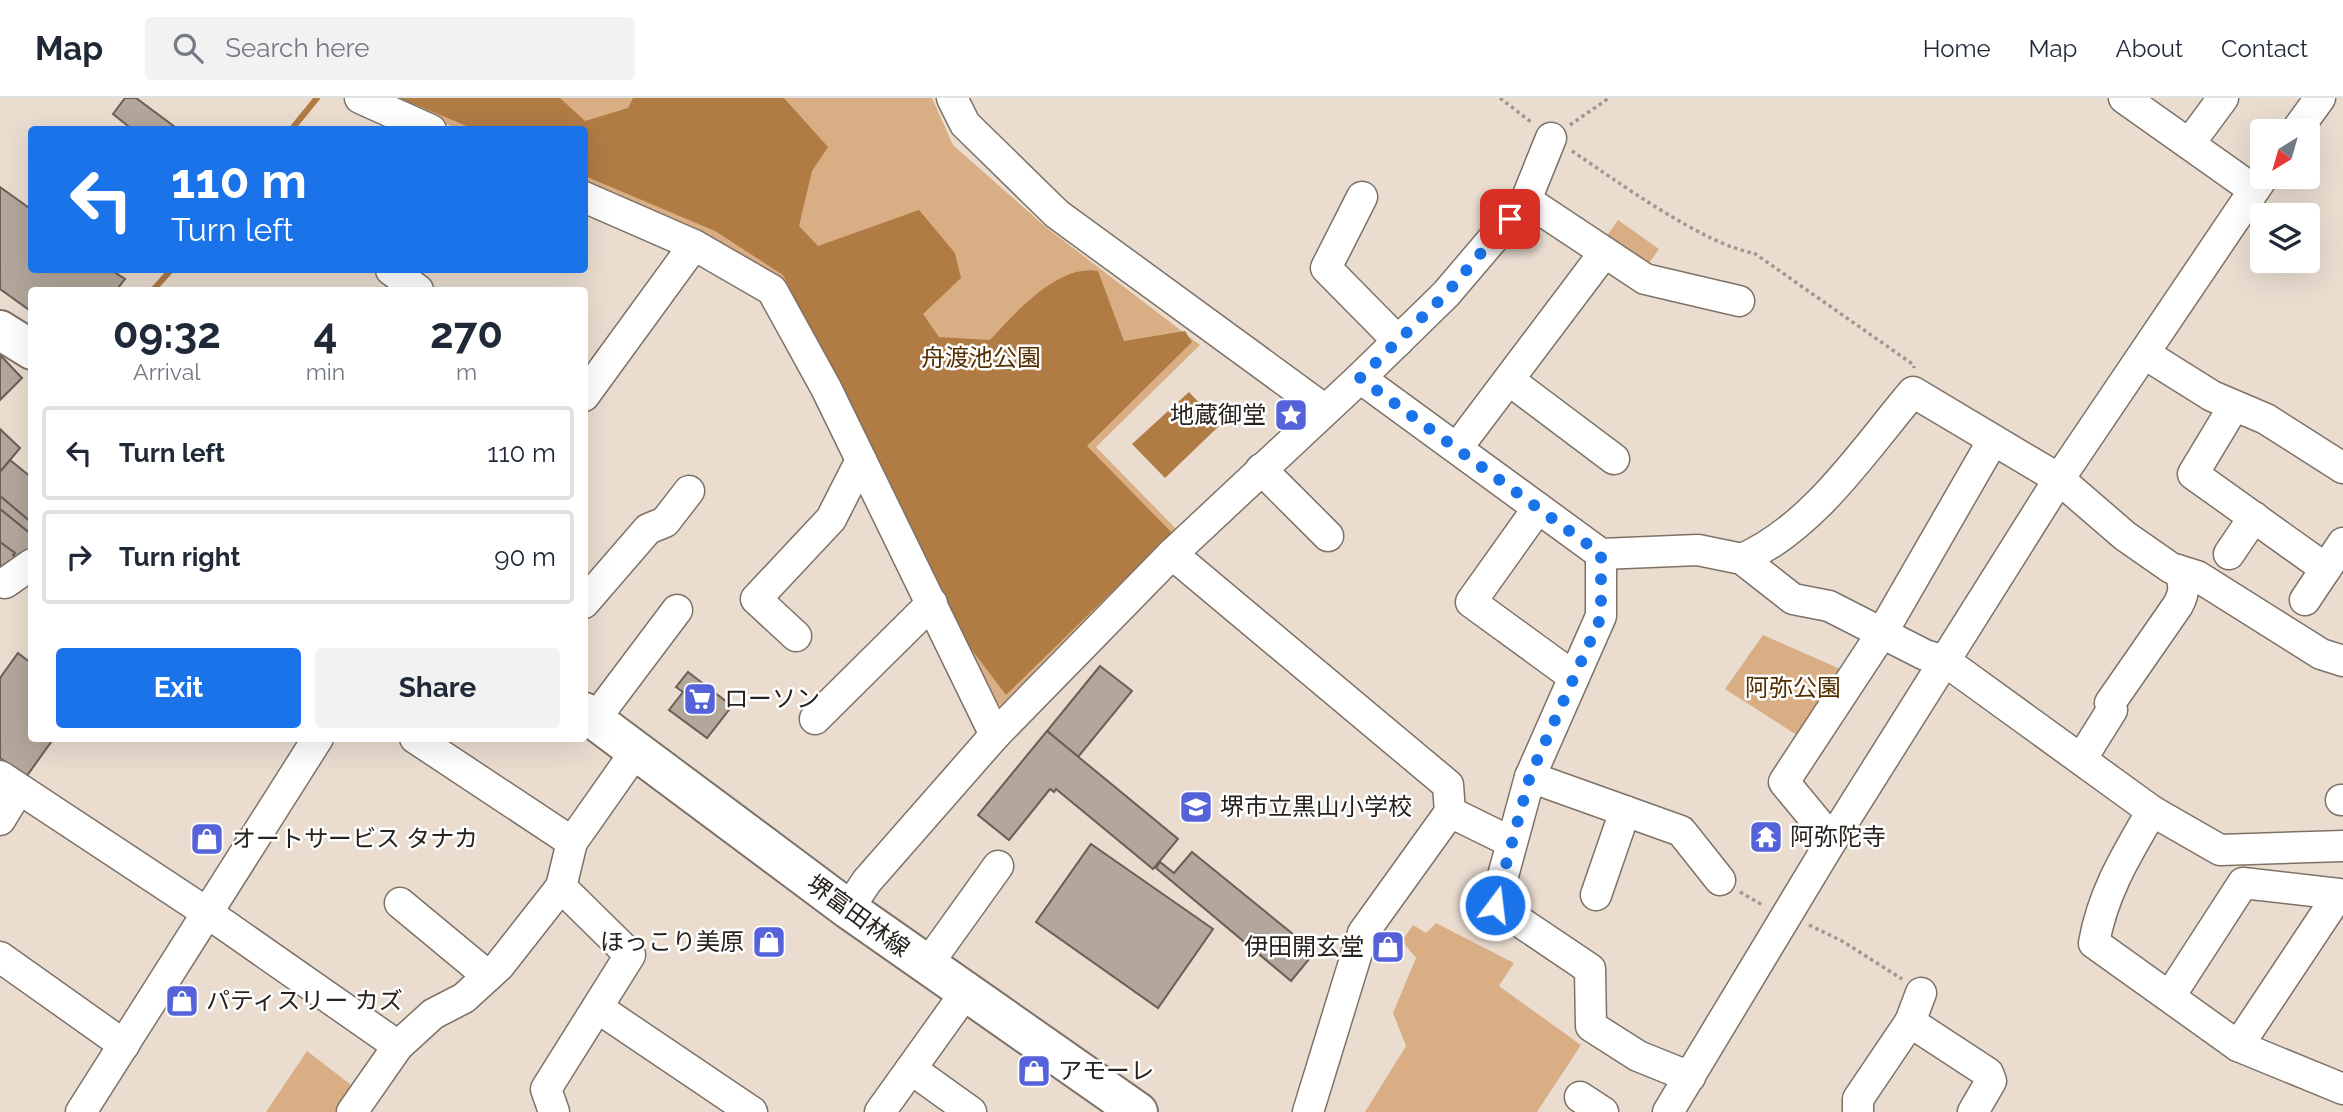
<!DOCTYPE html>
<html lang="en">
<head>
<meta charset="utf-8">
<style>
  body { margin:0; font-family:Raleway,"Noto Sans JP",sans-serif; background:#f2f2f3; color:#1f2937; height:100vh; display:flex; flex-direction:column; font-size:26px; white-space:nowrap }
  * { box-sizing:border-box; margin:0 }
  p { font-size:23px; color:#747a83 }
  .icon { flex:none; width:38px; height:38px; fill:none; stroke:currentColor; stroke-width:2; stroke-linecap:round; stroke-linejoin:round }
  .map { position:relative; flex:1; overflow:hidden }
  .details { position:absolute; left:28px; top:189px; width:560px; height:455px; display:flex; flex-direction:column; background:#fff; border-radius:7px; box-shadow:0 7px 28px #0002 }
  .details>* { flex:none }
  .guide { position:absolute; left:28px; top:28px; width:560px; height:147px; border-radius:7px; box-shadow:0 7px 28px #0002; background:#1a73e8; color:#fff; overflow:hidden }
  .needle { width:46px; rotate:217deg }
  .controls { position:absolute; left:2250px; top:21px; display:grid; gap:14px }
  .controls a { display:grid; place-items:center; width:70px; height:70px; border-radius:7px; background:#fff; box-shadow:0 7px 28px #0002; font-size:35px }
  .pin { position:absolute; display:grid; place-items:center; width:60px; height:60px; color:#fff; margin:-30px; border-radius:14px; box-shadow:0 4px 10px #0006 }
  .me { position:absolute; width:77px; margin:-38px; rotate:15deg; stroke-linejoin:round; filter:drop-shadow(0 0 5px #0008) }
  .turn { display:flex; align-items:center; gap:24px; height:147px; padding:0 28px; font-size:32px }
  .turn .icon { width:91px; height:91px; stroke-width:2.5 }
  .turn b { display:block; font-size:49px; line-height:60px }
  .eta { display:flex; justify-content:space-evenly; align-items:center; height:119px; text-align:center }
  .eta b { font-size:42px; font-weight:700; line-height:49px }
  .primary-button { display:flex; gap:14px; margin-top:auto; padding:14px 28px }
  .primary-button a { flex:1; height:80px; border-radius:7px; background:#1a73e8; color:#fff; font-size:28px; font-weight:700; line-height:80px; text-align:center }
  .primary-button a+a { background:#f2f2f3; color:#1f2937 }
  ul { padding:0; list-style:none }
  li { display:flex; align-items:center; gap:21px; height:94px; margin:0 14px 10px; padding:0 14px; border:4px solid #e0e1e3; border-radius:7px }
  li div { flex:1 }
  li b { display:block; font-size:26px }
  li em { font-style:normal }
  header { display:flex; align-items:center; gap:42px; box-sizing:border-box; height:98px; padding:0 35px; background:#fff; border-bottom:2px solid #e0e1e3 }
  header strong { font-size:33px }
  nav { display:flex; gap:38px; margin-inline-start:auto; font-size:24px }
  .search { width:490px; height:63px; background:#f2f2f3; display:flex; align-items:center; gap:18px; box-sizing:border-box; padding:0 24px; border-radius:7px; color:#747a83; font-size:26px }
  .map>svg:first-child { display:block }
  .green { fill:#daae84 }
  .water { fill:#b17b44 }
  .lines { fill:none; stroke-linecap:round; stroke-linejoin:round }
  .stream { stroke:#b17b44; stroke-width:6 }
  .building { fill:#b3a69a; stroke:#6b5f54; stroke-width:2 }
  .minor-casing { stroke:#7e7166; stroke-width:33 }
  .major-casing { stroke:#7e7166; stroke-width:42 }
  .path { stroke:#a1978d; stroke-width:3.5; stroke-dasharray:3.5 3.5; stroke-linecap:butt }
  .minor { stroke:#fff; stroke-width:30 }
  .major { stroke:#fff; stroke-width:38 }
  .route { stroke:#1a73e8; stroke-width:12; stroke-dasharray:0 21.6 }
  .labels { text-anchor:middle; stroke-width:5; stroke-linejoin:round; paint-order:stroke }
  .park-label { font-size:24px; fill:#542f01; stroke:#fff }
  .poi-label { font-size:24px; fill:#27221d; stroke:#fff; text-anchor:start }
  .street-label { font-size:24px; fill:#27221d; stroke:#fff }
</style>
</head>
<body>
<header>
<strong>Map</strong>
<div class="search"><svg class="icon" aria-label="search" viewBox="0 0 24 24"><circle cx="10" cy="10" r="6"/><path d="M15 15l6 6"/></svg>Search here</div>
<nav><a>Home</a><a>Map</a><a>About</a><a>Contact</a></nav>
</header>
<div class="map">
<svg width="2343" height="1014" viewBox="0 0 2343 1014">
  <rect width="100%" height="100%" fill="#eaddd0"/>
  <g class="green">
    <path d="M385,0H932L953,47L1047,130L1200,247L1096,349L1179,434L1057,562L1000,608L975,575L795,219L585,89L584,32L458,31Z"/>
    <path d="M1618,122L1659,151L1645,171L1604,142Z"/>
    <path d="M1763,537L1847,574L1803,641L1725,591Z"/>
    <path d="M1436,825L1514,865L1499,888L1581,947L1537,1014H1365L1406,948L1393,915L1416,860L1402,843L1413,827L1426,835Z"/>
    <path d="M307,953L359,993L344,1014H266Z"/>
  </g>
  <g class="water">
    <path d="M399,0H560L585,23L628,10L633,0H784L828,49L812,73L799,128L818,148L919,112L955,155L961,180L923,216L939,239L990,242C1015,215 1058,166 1098,173L1124,243L1185,233L1192,244L1087,348L1172,435L1006,597L966,544L783,177L715,133L585,78L584,32L474,31Z"/>
    <path d="M1189,294L1220,327L1165,380L1132,346Z"/>
  </g>
  <g class="lines">
    <g class="stream">
      <path d="M291,32L317,0"/>
      <path d="M153,192L171,172"/>
    </g>
  </g>
  <g class="building">
    <path d="M125,0H136L179,32H133L113,16Z"/>
    <path d="M0,89L32,112V172H111L125,181L118,190L122,192H32V214L0,191Z"/>
    <path d="M1,258L22,280L0,302V259Z"/>
    <path d="M0,331L20,350L0,374Z"/>
    <path d="M10,362L32,380V425L0,398V374Z"/>
    <path d="M0,398L32,425V437L0,411Z"/>
    <path d="M0,411L32,437V449L16,460L13,457L15,455L0,444Z"/>
    <path d="M0,444L15,455L13,457L16,460L0,474Z"/>
    <path d="M18,555L32,566V640H54L26,679L0,660V580Z"/>
    <path d="M1100,568L1132,593L1078,659L1047,633Z"/>
    <path d="M688,574L732,608L707,640L669,612L683,594L676,589Z"/>
    <path d="M1047,633L1178,741L1153,771L1056,691L1054,694L1050,691L1009,742L978,717Z"/>
    <path d="M1091,746L1213,831L1158,910L1036,824Z"/>
    <path d="M1192,754L1315,854L1291,883L1156,770L1160,764L1174,775Z"/>
  </g>
  <g class="lines">
    <defs>
      <g id="minor">
        <path d="M360,0L431,32"/>
        <path d="M952,0L965,26L1057,116L1324,311"/>
        <path d="M2124,0L2254,92"/>
        <path d="M2296,33L2320,0"/>
        <path d="M2189,46L2223,0"/>
        <path d="M584,99L694,147L772,192L826,290L995,637"/>
        <path d="M1362,99L1326,170L1398,243"/>
        <path d="M1526,102L1645,181L1739,203"/>
        <path d="M391,172L418,192"/>
        <path d="M2145,256L2212,298L2266,321L2343,370"/>
        <path d="M1360,280L1446,196L1526,102L1551,40"/>
        <path d="M1509,282L1614,361"/>
        <path d="M584,298L694,147"/>
        <path d="M2234,308L2193,376L2326,471"/>
        <path d="M1457,350L1604,155"/>
        <path d="M1261,371L1328,438"/>
        <path d="M1538,410L1471,504L1574,579"/>
        <path d="M1172,456L1448,687L1450,714L1511,744"/>
        <path d="M1601,456V518L1530,679L1495,807L1590,871L1591,928L1638,958L1690,979"/>
        <path d="M2229,456L2254,419"/>
        <path d="M1742,461C1814,429 1863,353 1913,294L2059,381L2125,438L2171,470L2197,478L2321,556L2343,563"/>
        <path d="M5,485L32,466"/>
        <path d="M2305,502L2343,445"/>
        <path d="M584,505L648,431L665,424L689,393"/>
        <path d="M796,538L756,501L831,421L861,362"/>
        <path d="M595,621L677,512"/>
        <path d="M815,621L932,505"/>
        <path d="M415,640L572,744"/>
        <path d="M2082,660L2112,612L2110,605L2178,507C2185,494 2185,485 2178,472"/>
        <path d="M0,678L209,816L398,948"/>
        <path d="M1530,679L1681,733L1720,782"/>
        <path d="M2341,702H2343"/>
        <path d="M2152,713L2220,752L2343,748"/>
        <path d="M0,722L19,691"/>
        <path d="M1832,742L1784,684L1882,535L1992,344"/>
        <path d="M1596,797L1625,713"/>
        <path d="M400,805L488,878"/>
        <path d="M848,811L867,783L995,637L1172,456L1360,280L1601,456L1698,452L1742,461L1793,501L1829,508L1925,557L1945,563L2152,713C2127,756 2103,794 2094,845L2238,948L2343,991"/>
        <path d="M0,859L124,947"/>
        <path d="M927,867L998,768"/>
        <path d="M2170,898L2243,785L2339,796L2238,948"/>
        <path d="M598,910L752,1014"/>
        <path d="M1910,924L1988,975L1991,983L1973,1014"/>
        <path d="M911,971L971,1014"/>
        <path d="M1580,999L1603,1014"/>
        <path d="M81,1014L318,640"/>
        <path d="M352,1014L398,948L433,916L464,900L499,868L561,789"/>
        <path d="M554,1014L546,991L630,857L561,789L572,744L636,653"/>
        <path d="M880,1014L966,894"/>
        <path d="M1308,1014L1363,835L1450,714"/>
        <path d="M1668,1014L1832,742L2059,381L2263,79"/>
        <path d="M1858,1014V1001L1910,924L1921,895"/>
      </g>
      <g id="major">
        <path d="M0,232L32,252"/>
        <path d="M584,614L848,811L1138,1014"/>
      </g>
    </defs>
    <use href="#minor" class="minor-casing"/>
    <use href="#major" class="major-casing"/>
    <g class="path">
      <path d="M1500,0L1531,24"/>
      <path d="M1570,27L1609,0"/>
      <path d="M1572,53C1615,82 1706,148 1754,155L1914,267V270"/>
      <path d="M1740,794L1764,808"/>
      <path d="M1809,827L1842,843L1902,881"/>
    </g>
    <use href="#minor" class="minor"/>
    <use href="#major" class="major"/>
  </g>
  <g class="lines">
    <path class="route" d="M1495,807L1530,678L1601,519V456L1360,280L1446,196L1510,121"/>
  </g>
  <defs>
    <symbol id="sight-square" viewBox="-11 -11 22 22"><rect x="-9" y="-9" width="18" height="18" rx="4" fill="#5562d9" stroke="#fff"/><path d="M0-6L1.8-2.2L6-1.7L2.9 1.2L3.7 5.4L0 3.3L-3.7 5.4L-2.9 1.2L-6-1.7L-1.8-2.2Z" fill="#fff"/></symbol>
    <symbol id="supermarket-square" viewBox="-11 -11 22 22"><rect x="-9" y="-9" width="18" height="18" rx="4" fill="#5562d9" stroke="#fff"/><path d="M-6-5.5h2.5l.6 2H6L4.5 2H-2.5L-4.4-4H-6ZM-1.5 3.2a1.3 1.3 0 1 0 .1 0ZM3 3.2a1.3 1.3 0 1 0 .1 0Z" fill="#fff"/></symbol>
    <symbol id="school-square" viewBox="-11 -11 22 22"><rect x="-9" y="-9" width="18" height="18" rx="4" fill="#5562d9" stroke="#fff"/><path d="M0-5L7-2L0 1L-7-2ZM-4 1L0 2.5L4 1V4Q0 6-4 4Z" fill="#fff"/></symbol>
    <symbol id="temple-square" viewBox="-11 -11 22 22"><rect x="-9" y="-9" width="18" height="18" rx="4" fill="#5562d9" stroke="#fff"/><path d="M0-6L5-2H3V0L6.5 2.5H4V6H1.5V3h-3V6H-4V2.5H-6.5L-3 0V-2H-5Z" fill="#fff"/></symbol>
    <symbol id="shop-square" viewBox="-11 -11 22 22"><rect x="-9" y="-9" width="18" height="18" rx="4" fill="#5562d9" stroke="#fff"/><path d="M-5-2.5h2.3a2.7 3.5 0 0 1 5.4 0H5L5.5 6h-11ZM-1.5-2.5h3a1.5 2.3 0 0 0-3 0Z" fill="#fff"/></symbol>
  </defs>
  <g fill-rule="evenodd">
    <use href="#sight-square" x="1272" y="298" width="38" height="38"/>
    <use href="#supermarket-square" x="681" y="582" width="38" height="38"/>
    <use href="#school-square" x="1177" y="690" width="38" height="38"/>
    <use href="#temple-square" x="1747" y="720" width="38" height="38"/>
    <use href="#shop-square" x="188" y="722" width="38" height="38"/>
    <use href="#shop-square" x="750" y="825" width="38" height="38"/>
    <use href="#shop-square" x="1369" y="830" width="38" height="38"/>
    <use href="#shop-square" x="163" y="884" width="38" height="38"/>
    <use href="#shop-square" x="1015" y="954" width="38" height="38"/>
  </g>
  <g class="labels">
    <g class="park-label">
      <text x="981" y="268">舟渡池公園</text>
      <text x="1793" y="598">阿弥公園</text>
    </g>
    <g class="poi-label">
      <text x="1266" y="325" text-anchor="end">地蔵御堂</text>
      <text x="724" y="609">ローソン</text>
      <text x="1220" y="717">堺市立黒山小学校</text>
      <text x="1790" y="747">阿弥陀寺</text>
      <text x="232" y="749">オートサービス タナカ</text>
      <text x="744" y="852" text-anchor="end">ほっこり美原</text>
      <text x="1364" y="857" text-anchor="end">伊田開玄堂</text>
      <text x="206" y="911">パティスリー カズ</text>
      <text x="1058" y="981">アモーレ</text>
    </g>
    <g class="street-label">
      <text transform="translate(858 818) rotate(36)" y="8">堺富田林線</text>
    </g>
  </g>
</svg>
<div class="controls">
<a><svg class="needle" viewBox="-14 -14 28 28"><path d="M0-13l5 13h-10z" fill="#e53935"/><path d="M0 13l5-13h-10z" fill="#747a83"/></svg></a>
<a><svg class="icon" aria-label="layers" viewBox="0 0 24 24"><path d="M12 4l9 5-9 5-9-5zM3 14l9 5 9-5"/></svg></a>
</div>
<div class="pin" style="left:1510px;top:121px;background:#d93025"><svg class="icon" aria-label="arrive" viewBox="0 0 24 24"><path d="M6 21V4h12l-3 4 3 4H6"/></svg></div>
<svg class="me" style="left:1495px;top:807px" viewBox="-20 -20 40 40"><circle r="17" fill="#1a73e8" stroke="#fff" stroke-width="3"/><path d="M0-11L8 9 0 5-8 9z" fill="#fff"/></svg>
<div class="guide">
<div class="turn"><svg class="icon" aria-label="left" viewBox="0 0 24 24"><path d="M17 20v-9H6M10 6l-5 5 5 5"/></svg><div><b>110 m</b>Turn left</div></div>
</div>
<section class="details">
<div class="eta">
<div><b>09:32</b><p>Arrival</p></div>
<div><b>4</b><p>min</p></div>
<div><b>270</b><p>m</p></div>
</div>
<ul>
<li><svg class="icon" aria-label="left" viewBox="0 0 24 24"><path d="M17 20v-9H6M10 6l-5 5 5 5"/></svg><div><b>Turn left</b></div><em>110 m</em></li>
<li><svg class="icon" aria-label="right" viewBox="0 0 24 24"><path d="M7 20v-9h11M14 6l5 5-5 5"/></svg><div><b>Turn right</b></div><em>90 m</em></li>
</ul>
<div class="primary-button"><a>Exit</a><a>Share</a></div>
</section>
</div>
</body>
</html>
